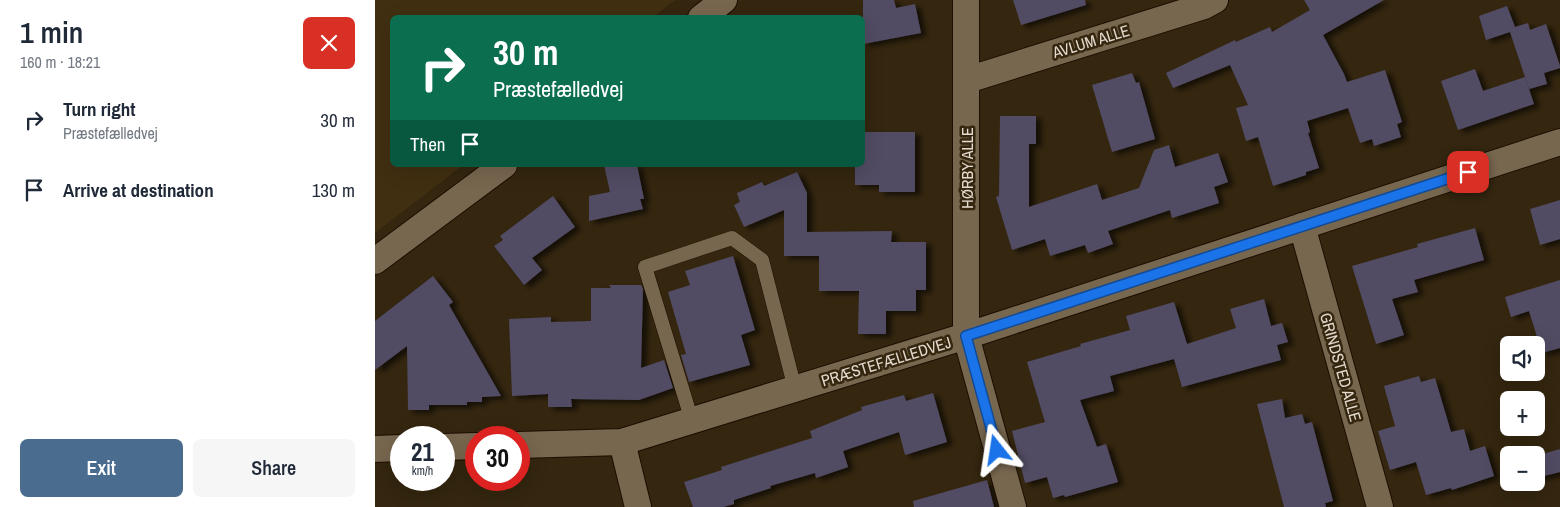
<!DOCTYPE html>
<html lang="en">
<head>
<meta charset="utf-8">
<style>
  body { margin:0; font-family:"Archivo Narrow",sans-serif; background:#f6f6f7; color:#1f2937; height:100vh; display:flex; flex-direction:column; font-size:19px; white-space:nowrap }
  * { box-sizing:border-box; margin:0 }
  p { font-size:16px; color:#747a83 }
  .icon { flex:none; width:28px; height:28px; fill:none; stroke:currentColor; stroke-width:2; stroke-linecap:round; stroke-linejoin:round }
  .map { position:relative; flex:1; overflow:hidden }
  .panel { display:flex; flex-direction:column; background:#fff; width:375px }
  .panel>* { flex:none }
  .top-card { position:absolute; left:15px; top:15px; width:475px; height:152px; border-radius:8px; box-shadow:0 5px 20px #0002; background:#0b6e4f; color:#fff; overflow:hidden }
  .buttons { position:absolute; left:1125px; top:336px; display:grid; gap:10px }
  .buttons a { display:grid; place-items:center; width:45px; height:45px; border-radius:8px; background:#fff; box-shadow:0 5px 20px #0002; font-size:25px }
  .speed { position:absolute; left:15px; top:426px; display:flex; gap:10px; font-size:25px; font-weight:700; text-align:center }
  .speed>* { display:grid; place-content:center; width:65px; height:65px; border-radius:50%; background:#fff; box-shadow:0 5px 20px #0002; line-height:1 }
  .speed small { font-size:12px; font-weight:400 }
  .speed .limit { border:8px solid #d22; background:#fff; color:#111 }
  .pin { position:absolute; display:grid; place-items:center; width:42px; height:42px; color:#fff; margin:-21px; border-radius:10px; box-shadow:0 2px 8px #0006 }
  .me { position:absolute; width:55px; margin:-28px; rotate:345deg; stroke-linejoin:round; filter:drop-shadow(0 0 4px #0008) }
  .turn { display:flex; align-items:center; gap:18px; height:105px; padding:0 20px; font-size:22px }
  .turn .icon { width:65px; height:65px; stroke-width:2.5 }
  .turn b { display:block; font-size:35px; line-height:42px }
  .then { display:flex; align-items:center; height:48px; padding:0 20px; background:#0003; gap:10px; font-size:19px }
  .round { display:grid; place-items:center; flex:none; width:52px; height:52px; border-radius:8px; background:#f6f6f7 }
  .summary { display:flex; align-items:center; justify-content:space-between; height:85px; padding:0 20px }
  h1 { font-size:30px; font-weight:600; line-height:38px }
  .cta { display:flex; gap:10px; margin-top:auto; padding:10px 20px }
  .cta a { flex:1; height:58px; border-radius:8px; background:#4a6c8e; color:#fff; font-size:20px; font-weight:600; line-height:58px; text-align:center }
  .cta a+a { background:#f6f6f7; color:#1f2937 }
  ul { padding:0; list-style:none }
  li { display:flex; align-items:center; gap:15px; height:70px; padding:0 20px }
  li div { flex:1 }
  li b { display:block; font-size:19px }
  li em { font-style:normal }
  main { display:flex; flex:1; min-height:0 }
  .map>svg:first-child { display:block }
  .built { fill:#412f11 }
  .building { fill:#514b64; filter:url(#shadow) }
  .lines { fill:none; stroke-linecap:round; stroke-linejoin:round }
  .lane-casing { stroke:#1c0e00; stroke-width:15 }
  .street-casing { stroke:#1c0e00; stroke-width:28 }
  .lane { stroke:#78674f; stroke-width:14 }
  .street { stroke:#78674f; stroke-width:26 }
  .route-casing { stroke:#114b97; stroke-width:12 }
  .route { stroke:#1a73e8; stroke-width:9 }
  .labels { text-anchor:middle; stroke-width:5; stroke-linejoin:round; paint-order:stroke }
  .street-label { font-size:16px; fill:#e3d9cc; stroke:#34260f }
</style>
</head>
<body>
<main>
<section class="panel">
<div class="summary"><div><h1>1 min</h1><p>160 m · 18:21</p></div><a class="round" style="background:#d93025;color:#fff"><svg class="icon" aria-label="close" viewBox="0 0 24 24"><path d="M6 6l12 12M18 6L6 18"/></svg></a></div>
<ul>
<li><svg class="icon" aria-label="right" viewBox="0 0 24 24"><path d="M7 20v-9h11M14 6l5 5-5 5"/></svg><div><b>Turn right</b><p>Præstefælledvej</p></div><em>30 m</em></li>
<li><svg class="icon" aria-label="arrive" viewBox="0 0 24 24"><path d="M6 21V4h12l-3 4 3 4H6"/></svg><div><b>Arrive at destination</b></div><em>130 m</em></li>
</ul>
<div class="cta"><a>Exit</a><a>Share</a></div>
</section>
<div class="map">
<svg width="1185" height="507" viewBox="0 0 1185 507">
  <defs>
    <filter id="shadow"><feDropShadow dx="5.5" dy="3" stdDeviation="2.5" flood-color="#0009"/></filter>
  </defs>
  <rect width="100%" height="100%" fill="#34260f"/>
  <path class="built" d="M0,0H300L278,17L18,18V165H88L0,233Z"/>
  <g class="building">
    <path d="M488,0H519L521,8L540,4L546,33L488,44Z"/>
    <path d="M638,0H710L711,5L646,25Z"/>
    <path d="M929,0H1009L948,35L969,74L972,82L1010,70L1027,122L1022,124L1026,137L999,146L997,139L985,143L973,108L932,121L935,132L933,133L944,168L931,172V175L898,186L883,137L871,141L861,108L873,105L855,65L798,88L791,73L860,40L861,42L895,27L897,32L935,10Z"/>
    <path d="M1132,6L1140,27L1153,23L1155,30L1171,24L1185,66V68L1169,73L1172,84L1154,89L1135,32L1111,40L1104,16Z"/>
    <path d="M1100,69L1108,91L1150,77L1159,104L1083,130L1066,81Z"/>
    <path d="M757,73L761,83L764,82L780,139L737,152L717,85Z"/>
    <path d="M625,116H661V144H654V207L722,184L727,200L764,188L779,150L794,145L800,167L843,153L853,182L839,187L844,203L797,218L795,210L733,231L738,244L713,253L710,245L675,256L670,239L637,250L621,197L624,196Z"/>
    <path d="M488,132H540V192H504V185H480V165H488Z"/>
    <path d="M229,165H262L269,199H265L268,209L214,221V196L235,192Z"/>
    <path d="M422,172L432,193V232L517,231L516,242H551V290H541V311H511V334H483L484,291H444V256H409V210L369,227L359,205L365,202L362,193L387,182L389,186Z"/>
    <path d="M178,196L200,227L157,258L167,270L149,285L119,246L128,240L125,236Z"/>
    <path d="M1185,200V239L1165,245L1155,209Z"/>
    <path d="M1100,228L1109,260L1039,280L1043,292L1017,299L1029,335L1001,344L977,266L1043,247L1042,244Z"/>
    <path d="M358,256L380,330L366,335L375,365L314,382L306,355L311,354L293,292L315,285L310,271Z"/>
    <path d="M58,276L78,302L74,305L126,396L107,397V402H92V405H54V410H33L32,346L0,370V321Z"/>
    <path d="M1185,280V348L1167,353L1154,311L1136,317L1130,297Z"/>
    <path d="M234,285H266L268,289L266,368L289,360L298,388L264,400L196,399L197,407H173V394L137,396L134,319L176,317V322L216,321V288H236Z"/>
    <path d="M889,299L896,326L907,323L913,342L902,345L906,360L807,387L799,359L735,376L739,391L705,400L722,447L731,444L743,482L690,497L689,495L678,498L672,477L650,483L637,431L670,422L652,362L706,346L705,344L755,330L751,316L799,302L812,344L861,328L855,309Z"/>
    <path d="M1044,376L1046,382L1060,378L1076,432L1089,429L1095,451L1110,446L1119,476L1077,490L1076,488L1051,495L1041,462L1015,470L1003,431L1020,426L1009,386Z"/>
    <path d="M558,393L572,442L530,455L524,432L468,451L473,467L441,478L440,473L395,486L396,488L359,500V504L348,507H318L309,482L347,470L346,467L437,438L435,431L487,410L486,407L529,395L531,401Z"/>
    <path d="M907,399L910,418L927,414L930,424L937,422L958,501L950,503L951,507H909L882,404Z"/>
    <path d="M1185,449V472L1161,478V456Z"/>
    <path d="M612,480L619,507H539L538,501Z"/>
  </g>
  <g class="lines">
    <defs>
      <path id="lane" d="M317,421L270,267L357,238L387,260L420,389"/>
      <g id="street">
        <path d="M591,0V336L638,507"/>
        <path d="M326,18L349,0"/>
        <path d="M592,80L829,6L840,0"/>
        <path d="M927,226L1005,507"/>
        <path d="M0,261L129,165"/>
        <path d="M247,442L263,507"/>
        <path d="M144,445L247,442L591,336L1185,142"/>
        <path d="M69,447L101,446"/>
        <path d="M0,449L26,448"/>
      </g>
    </defs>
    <use href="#lane" class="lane-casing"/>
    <use href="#street" class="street-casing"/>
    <use href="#lane" class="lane"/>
    <use href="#street" class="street"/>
  </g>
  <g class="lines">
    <defs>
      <path id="route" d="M622,450L591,336L1093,172"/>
    </defs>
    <use href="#route" class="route-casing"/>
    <use href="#route" class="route"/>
  </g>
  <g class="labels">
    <g class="street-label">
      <text transform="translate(716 41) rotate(-17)" y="6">AVLUM ALLE</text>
      <text transform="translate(592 168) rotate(-90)" y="6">HØRBY ALLE</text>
      <text transform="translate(511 361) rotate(-17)" y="6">PRÆSTEFÆLLEDVEJ</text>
      <text transform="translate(966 367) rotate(74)" y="6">GRINDSTED ALLE</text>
    </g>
  </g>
</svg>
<div class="buttons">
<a><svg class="icon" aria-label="sound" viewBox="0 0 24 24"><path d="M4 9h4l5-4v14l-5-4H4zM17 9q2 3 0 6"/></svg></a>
<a>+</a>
<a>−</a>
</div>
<div class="speed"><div>21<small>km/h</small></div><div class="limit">30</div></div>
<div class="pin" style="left:1093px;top:172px;background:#d93025"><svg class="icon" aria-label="arrive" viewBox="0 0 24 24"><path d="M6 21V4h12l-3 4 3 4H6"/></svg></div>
<svg class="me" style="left:622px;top:450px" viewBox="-20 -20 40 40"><path d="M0-17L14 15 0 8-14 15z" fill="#1a73e8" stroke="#fff" stroke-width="4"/></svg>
<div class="top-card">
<div class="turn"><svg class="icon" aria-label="right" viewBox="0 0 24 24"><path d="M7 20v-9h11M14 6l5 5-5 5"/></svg><div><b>30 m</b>Præstefælledvej</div></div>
<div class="then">Then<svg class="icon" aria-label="arrive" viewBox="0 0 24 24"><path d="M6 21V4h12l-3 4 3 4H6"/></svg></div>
</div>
</div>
</main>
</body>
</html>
